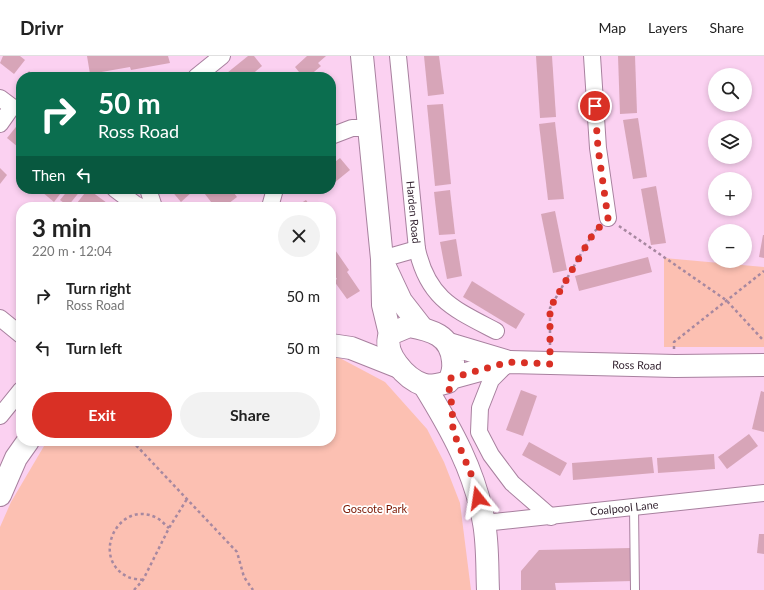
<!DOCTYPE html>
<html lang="en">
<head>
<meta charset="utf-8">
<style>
  body { margin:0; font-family:Lato,sans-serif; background:#f2f2f2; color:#222; height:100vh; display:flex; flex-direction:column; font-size:15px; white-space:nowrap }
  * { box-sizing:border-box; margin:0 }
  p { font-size:13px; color:#767676 }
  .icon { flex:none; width:22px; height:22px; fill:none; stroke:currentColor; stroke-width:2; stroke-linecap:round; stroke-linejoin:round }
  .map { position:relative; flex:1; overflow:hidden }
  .panel { position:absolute; left:16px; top:146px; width:320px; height:244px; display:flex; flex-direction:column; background:#fff; border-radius:16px; box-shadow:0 2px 6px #0003 }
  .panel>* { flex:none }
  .banner { position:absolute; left:16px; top:16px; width:320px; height:122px; border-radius:16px; box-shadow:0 2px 6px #0003; background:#0b6e4f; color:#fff; overflow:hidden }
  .controls { position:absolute; left:708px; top:12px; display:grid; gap:8px }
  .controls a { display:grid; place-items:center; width:44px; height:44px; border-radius:50%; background:#fff; box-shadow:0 2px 6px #0003; font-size:20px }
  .pin { position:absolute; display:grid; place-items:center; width:34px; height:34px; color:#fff; margin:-17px; border:2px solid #fff; border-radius:50%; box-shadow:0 1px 4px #0007 }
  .me { position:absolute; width:44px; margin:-22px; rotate:345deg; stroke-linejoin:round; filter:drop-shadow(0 0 3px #0008) }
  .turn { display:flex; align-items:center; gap:14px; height:84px; padding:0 16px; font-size:18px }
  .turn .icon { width:52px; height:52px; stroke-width:2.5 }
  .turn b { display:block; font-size:28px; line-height:34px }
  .then { display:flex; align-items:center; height:38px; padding:0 16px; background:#0003; gap:8px; font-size:15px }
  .round { display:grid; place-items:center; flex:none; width:42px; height:42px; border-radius:21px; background:#f2f2f2 }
  .summary { display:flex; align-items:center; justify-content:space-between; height:68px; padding:0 16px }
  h1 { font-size:24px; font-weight:700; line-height:30px }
  .primary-button { display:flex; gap:8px; margin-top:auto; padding:8px 16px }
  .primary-button a { flex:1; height:46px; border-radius:24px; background:#d93025; color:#fff; font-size:16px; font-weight:700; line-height:46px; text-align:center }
  .primary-button a+a { background:#f2f2f2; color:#222 }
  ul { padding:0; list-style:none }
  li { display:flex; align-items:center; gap:12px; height:52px; padding:0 16px }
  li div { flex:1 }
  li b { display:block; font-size:15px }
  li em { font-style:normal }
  header { display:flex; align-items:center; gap:24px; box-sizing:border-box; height:56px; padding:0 20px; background:#fff; border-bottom:1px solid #e0e0e0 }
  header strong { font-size:19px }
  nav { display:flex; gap:22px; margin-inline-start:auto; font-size:14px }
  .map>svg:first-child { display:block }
  .green { fill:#fcc0b2 }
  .building { fill:#d7a5b8 }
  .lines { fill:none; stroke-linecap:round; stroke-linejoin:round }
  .lane-casing { stroke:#a8819f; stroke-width:10 }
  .street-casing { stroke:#a8819f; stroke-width:18 }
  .secondary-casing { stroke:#a8819f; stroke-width:24 }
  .path { stroke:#a788a0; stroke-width:2.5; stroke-dasharray:3 3; stroke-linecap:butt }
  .lane { stroke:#fff; stroke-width:8 }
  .street { stroke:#fff; stroke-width:16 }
  .secondary { stroke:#fff; stroke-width:22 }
  .route { stroke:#d93025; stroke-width:7; stroke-dasharray:0 12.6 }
  .labels { text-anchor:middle; stroke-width:3.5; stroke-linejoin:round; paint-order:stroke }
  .street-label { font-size:11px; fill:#362633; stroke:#fff }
  .park-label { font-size:11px; fill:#7b1600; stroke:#fff }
</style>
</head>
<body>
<header>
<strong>Drivr</strong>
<nav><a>Map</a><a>Layers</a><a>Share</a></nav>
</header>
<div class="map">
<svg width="764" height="534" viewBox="0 0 764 534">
  <rect width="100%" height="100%" fill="#fbd1f1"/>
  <g class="green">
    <path d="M664,202L764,211V291H664Z"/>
    <path d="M331,300H336L385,326L427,373L444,406L460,447L471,534H0V471L11,446L47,385H331Z"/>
  </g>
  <g class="building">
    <path d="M3,0H20L25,4L14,18L0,7Z"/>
    <path d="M87,0H168L170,7L131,14L130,11L90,18Z"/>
    <path d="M248,0H254L262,10L249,21H222Z"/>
    <path d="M307,0H326L318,7L321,10L308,21H303L295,11Z"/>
    <path d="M424,0H439L444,38L428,40Z"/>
    <path d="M536,0H552L556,61L540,62Z"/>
    <path d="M618,0H635L637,57L620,58Z"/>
    <path d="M29,15L37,21H25Z"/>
    <path d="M443,48L451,128L435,130L427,49Z"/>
    <path d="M638,62L647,121L633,123L623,64Z"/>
    <path d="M20,66L21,87L18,91L7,82Z"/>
    <path d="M555,66L564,143L548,144L539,68Z"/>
    <path d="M340,102L350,114L334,127L332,125L331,126V109Z"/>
    <path d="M0,112L7,119L0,128Z"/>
    <path d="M656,130L666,187L651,189L641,133Z"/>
    <path d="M45,133H64L54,146L42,136Z"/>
    <path d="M69,133L81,134L68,150L60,144Z"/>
    <path d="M88,133L107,147L104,151H81L77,147Z"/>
    <path d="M170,133H190L192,136L181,146Z"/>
    <path d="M201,133H231L237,141L224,151H215Z"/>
    <path d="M312,133H323L316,138Z"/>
    <path d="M450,134L455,178L439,179L434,136Z"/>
    <path d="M306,144L311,151H295Z"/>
    <path d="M555,155L567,214L553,217L541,158Z"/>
    <path d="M763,179H764V202L759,201Z"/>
    <path d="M456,183L462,220L447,223L440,186Z"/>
    <path d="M331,188L349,214L347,216L360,235L347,243L334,225L337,223L331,214Z"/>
    <path d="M648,201L652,216L579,235L575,220Z"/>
    <path d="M472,225L525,258L516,273L463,241Z"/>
    <path d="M521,334L537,340L523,380L506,374Z"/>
    <path d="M761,335L764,336V376L752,373Z"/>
    <path d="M749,378L758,390L727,413L718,401Z"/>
    <path d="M529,386L567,407L560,420L522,399Z"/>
    <path d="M714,398L715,413L658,417L657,402Z"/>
    <path d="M652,401L654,417L573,424L572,407Z"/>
    <path d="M759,478H764V498L757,497Z"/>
    <path d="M631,492L633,525L555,527L556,534H521V515L539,494Z"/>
  </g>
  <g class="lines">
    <defs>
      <path id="lane" d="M634,451L635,534"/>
      <g id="street">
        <path id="s1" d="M398,0L417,193C428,243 454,253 496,275"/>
        <path d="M592,0L598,92L608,162"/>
        <path d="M196,21L222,0"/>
        <path d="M0,42L12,51L0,68"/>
        <path d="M331,80L352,72H367"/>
        <path d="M115,133L135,148L141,151"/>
        <path d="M148,133L154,151"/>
        <path d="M270,151L275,133"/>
        <path d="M382,203L417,193"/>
        <path d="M0,262L21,279"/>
        <path d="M509,306L491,324L480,352L479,376L491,399L512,427L551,461"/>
        <path d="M0,360L21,334"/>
        <path id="s2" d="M484,467L764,437"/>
      </g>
      <g id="secondary">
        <path d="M362,0L382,203L383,249L390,278"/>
        <path d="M386,213L401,245L422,272"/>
        <path d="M409,270C431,274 451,279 453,305C454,313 453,319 448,326C441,328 432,331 424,329C406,323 382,297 390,278Z"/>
        <path d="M449,288L509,306"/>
        <path d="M331,289L351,292L399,311"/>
        <path id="s3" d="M451,322L509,306L675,310L764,309"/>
        <path d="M424,329C451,373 475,415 484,467C488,489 487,512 488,534"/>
        <path d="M0,439L16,402L28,385"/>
      </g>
    </defs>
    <use href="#lane" class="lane-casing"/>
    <use href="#street" class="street-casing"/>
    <use href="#secondary" class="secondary-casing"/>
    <g class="path">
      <path d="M619,170L726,244L764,285"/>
      <path d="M550,289V252L593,177L598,172"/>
      <path d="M674,293V286L764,215"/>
      <path d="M132,385L237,496L244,521L253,534"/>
      <path d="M143,524C138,523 132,523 128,521C89,502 119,442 157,462C161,464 165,469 169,472"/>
      <path d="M134,534L143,524L169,472L187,443"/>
    </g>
    <use href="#lane" class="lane"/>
    <use href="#street" class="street"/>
    <use href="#secondary" class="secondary"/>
  </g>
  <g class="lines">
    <path class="route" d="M478,442L471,418L453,375L452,350L448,326L451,322L509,306L550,308V252L593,178L608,162L598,92L595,50"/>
  </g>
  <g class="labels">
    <g class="street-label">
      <text dy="4" stroke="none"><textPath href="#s1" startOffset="157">Harden Road</textPath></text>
      <text dy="4" stroke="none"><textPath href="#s3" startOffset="188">Ross Road</textPath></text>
      <text dy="4" stroke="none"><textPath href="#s2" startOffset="141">Coalpool Lane</textPath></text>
    </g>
    <g class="park-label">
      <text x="375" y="457">Goscote Park</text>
    </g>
  </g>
</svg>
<div class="controls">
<a><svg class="icon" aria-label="search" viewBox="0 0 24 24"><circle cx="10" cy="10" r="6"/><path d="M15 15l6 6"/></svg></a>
<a><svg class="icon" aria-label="layers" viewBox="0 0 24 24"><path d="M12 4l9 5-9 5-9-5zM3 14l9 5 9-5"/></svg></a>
<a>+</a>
<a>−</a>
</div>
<div class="pin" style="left:595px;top:50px;background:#d93025"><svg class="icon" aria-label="arrive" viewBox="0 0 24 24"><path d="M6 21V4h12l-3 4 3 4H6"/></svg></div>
<svg class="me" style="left:478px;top:442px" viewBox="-20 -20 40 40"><path d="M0-17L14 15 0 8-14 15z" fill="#d93025" stroke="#fff" stroke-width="4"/></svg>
<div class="banner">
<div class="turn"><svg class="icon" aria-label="right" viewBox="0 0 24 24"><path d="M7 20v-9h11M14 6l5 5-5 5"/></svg><div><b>50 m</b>Ross Road</div></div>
<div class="then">Then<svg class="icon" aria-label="left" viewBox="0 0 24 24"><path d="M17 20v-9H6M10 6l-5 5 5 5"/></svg></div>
</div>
<section class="panel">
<div class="summary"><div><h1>3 min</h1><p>220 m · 12:04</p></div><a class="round"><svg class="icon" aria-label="close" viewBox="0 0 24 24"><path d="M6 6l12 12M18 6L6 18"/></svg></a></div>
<ul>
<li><svg class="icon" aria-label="right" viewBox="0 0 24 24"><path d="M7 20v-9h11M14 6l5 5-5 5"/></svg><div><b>Turn right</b><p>Ross Road</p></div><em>50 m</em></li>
<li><svg class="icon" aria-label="left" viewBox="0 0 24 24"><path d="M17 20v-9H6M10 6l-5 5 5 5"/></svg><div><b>Turn left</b></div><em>50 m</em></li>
</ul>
<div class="primary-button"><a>Exit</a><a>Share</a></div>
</section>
</div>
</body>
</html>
